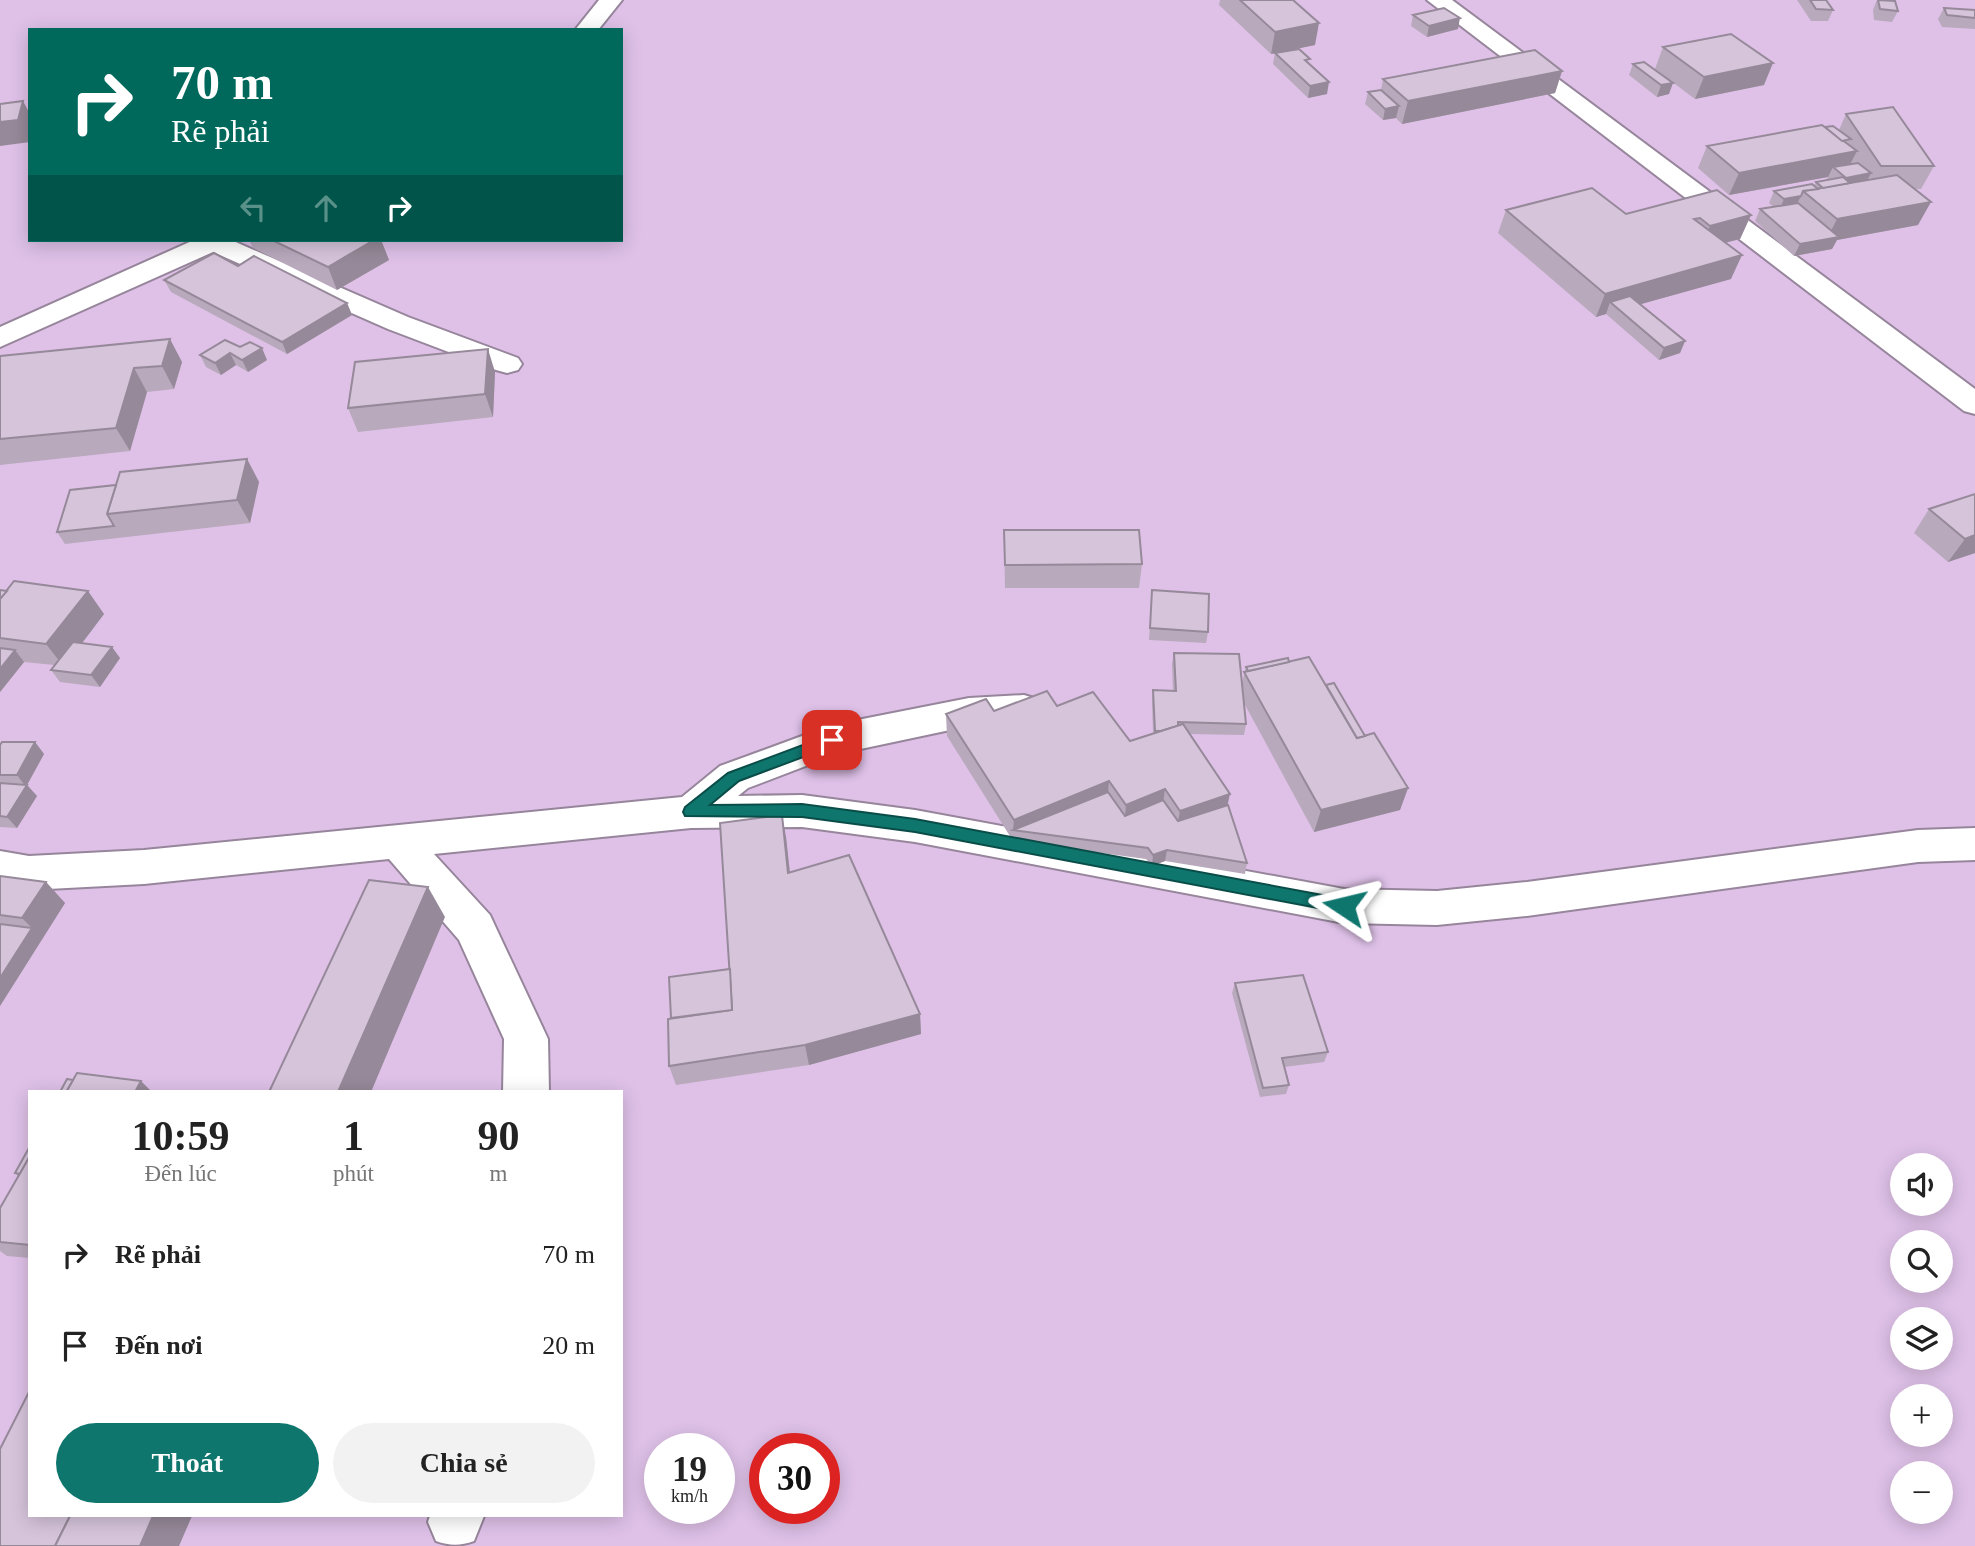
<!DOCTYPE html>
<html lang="vi">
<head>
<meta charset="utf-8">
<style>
  body { margin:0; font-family:Georgia,serif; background:#f2f2f2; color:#222; height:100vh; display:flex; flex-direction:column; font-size:26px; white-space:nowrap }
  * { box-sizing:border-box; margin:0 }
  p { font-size:23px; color:#767676 }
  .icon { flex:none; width:38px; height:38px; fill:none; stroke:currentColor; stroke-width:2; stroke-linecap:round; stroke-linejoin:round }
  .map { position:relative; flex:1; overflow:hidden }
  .panel { position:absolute; left:28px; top:1090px; width:595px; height:427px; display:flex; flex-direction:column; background:#fff; border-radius:0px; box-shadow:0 4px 18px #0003 }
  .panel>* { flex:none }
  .top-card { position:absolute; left:28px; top:28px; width:595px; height:214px; border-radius:0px; box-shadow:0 4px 18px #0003; background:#00695c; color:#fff; overflow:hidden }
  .buttons { position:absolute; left:1890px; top:1153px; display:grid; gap:14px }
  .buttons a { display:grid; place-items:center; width:63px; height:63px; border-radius:50%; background:#fff; box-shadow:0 4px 18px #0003; font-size:35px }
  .speed { position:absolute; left:644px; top:1433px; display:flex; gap:14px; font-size:35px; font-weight:700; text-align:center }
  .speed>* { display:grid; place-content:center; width:91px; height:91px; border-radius:50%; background:#fff; box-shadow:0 4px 18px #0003; line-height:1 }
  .speed small { font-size:18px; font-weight:400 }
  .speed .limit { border:10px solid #d22; background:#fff; color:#111 }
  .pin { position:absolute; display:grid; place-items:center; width:60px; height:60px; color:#fff; margin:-30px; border-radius:14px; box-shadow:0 4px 10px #0006 }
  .me { position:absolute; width:77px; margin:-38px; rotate:280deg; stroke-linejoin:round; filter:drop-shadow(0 0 5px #0008) }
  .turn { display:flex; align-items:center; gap:24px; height:147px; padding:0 28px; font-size:32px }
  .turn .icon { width:91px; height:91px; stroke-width:2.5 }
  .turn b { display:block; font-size:49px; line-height:60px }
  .lanes { display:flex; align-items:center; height:66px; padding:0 28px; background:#0003; justify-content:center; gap:35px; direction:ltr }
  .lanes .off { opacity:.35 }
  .eta { display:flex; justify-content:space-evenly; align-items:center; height:119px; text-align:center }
  .eta b { font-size:42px; font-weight:700; line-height:49px }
  .action { display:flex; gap:14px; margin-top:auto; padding:14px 28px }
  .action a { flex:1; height:80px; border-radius:42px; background:#0f766e; color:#fff; font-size:28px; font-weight:700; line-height:80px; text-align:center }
  .action a+a { background:#f2f2f2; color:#222 }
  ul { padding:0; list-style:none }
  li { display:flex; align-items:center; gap:21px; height:91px; padding:0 28px }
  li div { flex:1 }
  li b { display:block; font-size:26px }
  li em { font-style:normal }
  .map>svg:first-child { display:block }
  .green { fill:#dfc1e8; fill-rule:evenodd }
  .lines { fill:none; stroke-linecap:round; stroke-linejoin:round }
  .minor-casing { stroke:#96859b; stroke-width:4 }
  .minor { fill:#fff; fill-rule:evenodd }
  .wall { fill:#b8a9bc }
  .shaded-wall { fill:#968999 }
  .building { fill:#d6c4db; stroke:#968999; stroke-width:2 }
  .route { fill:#0f766e; stroke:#0a4d48; stroke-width:2 }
</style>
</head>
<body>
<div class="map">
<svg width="1975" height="1546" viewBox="0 0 1975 1546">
  <rect width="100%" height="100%" fill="#fbf8fc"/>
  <path class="green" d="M0,0H1975V1546H0ZM30,30H621V240H30ZM30,1092H621V1516H30ZM1902,1166H1941V1204H1902ZM1902,1242H1941V1281H1902ZM1902,1320H1941V1358H1902ZM1902,1396H1941V1435H1902ZM660,1449H719V1508H660ZM765,1449H824V1508H765ZM1902,1474H1941V1512H1902Z"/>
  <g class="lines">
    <defs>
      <g id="minor">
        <path d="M599,0H622L598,30H575Z"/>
        <path d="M1427,0H1452L1975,389V414L1964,411Z"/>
        <path d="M194,240H231L408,317L518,358L522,364L518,370L507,373L496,370L388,329L213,252L0,347V327Z"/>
        <path d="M1024,695L1037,699L1043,709L1037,719L1024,723L969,726L837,754L748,788L738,796L802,795L915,810L1344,889L1437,891L1527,882L1918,830L1975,828V860L1918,862L1527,916L1437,925L1344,923L915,842L802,827L691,828L434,854L490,915L496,928L548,1039L549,1092H503L504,1039L459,940L389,859L144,884L29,890L0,885V851L29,856L144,850L682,797L720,766L832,725L969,698Z"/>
        <path d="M430,1516H484L474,1541C460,1546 450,1546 436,1541L428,1522Z"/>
      </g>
    </defs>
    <use href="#minor" class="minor-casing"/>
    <use href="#minor" class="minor"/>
  </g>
  <g class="wall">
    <path d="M1220,0H1293L1315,45L1271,54L1219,5Z"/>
    <path d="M1797,0H1826L1833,10L1828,21H1811Z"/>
    <path d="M1877,0H1886L1898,11L1892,22L1874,20L1873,10Z"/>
    <path d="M1944,8L1975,10V29L1942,27L1938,19Z"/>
    <path d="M1413,15L1458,29L1427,37L1411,26Z"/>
    <path d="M1663,47L1764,85L1695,99L1655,69Z"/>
    <path d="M1275,53L1327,94L1308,98L1273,64Z"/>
    <path d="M1644,62L1669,94L1657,97L1629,75L1633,64Z"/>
    <path d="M1562,71L1555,93L1402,124L1396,118L1383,120L1365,104L1368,92L1381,90L1383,79Z"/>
    <path d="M1846,114L1934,166L1921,189H1914L1918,225L1837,240L1832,249L1794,256L1755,221L1760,209L1774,207L1769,203L1774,191L1814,186L1816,182L1828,180L1827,179L1828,177L1729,195L1698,168L1707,146L1839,130Z"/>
    <path d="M1506,210L1626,214L1751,215L1740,239L1725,243L1731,279L1640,304L1685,341L1680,353L1659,360L1606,314L1596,317L1498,233Z"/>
    <path d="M249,240H381L389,260L337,290L253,248Z"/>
    <path d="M238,266L347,303L352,315L287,354L171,292L164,280Z"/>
    <path d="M225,340L267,360L248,372L236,365L221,375L206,367L200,355Z"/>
    <path d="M0,356L182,362L174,389L147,392L130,451L0,465Z"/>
    <path d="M495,372L493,417L358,432L348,408Z"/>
    <path d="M247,459L259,482L250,523L65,544L57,532L116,485Z"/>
    <path d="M1975,494V553L1948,562L1914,533L1929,509Z"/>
    <path d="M1004,530L1142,564L1139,588H1005Z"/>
    <path d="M0,590L104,614L82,643L120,658L100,687L60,682L51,670L54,665L24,662L0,692Z"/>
    <path d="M1152,590L1208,632L1206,643L1149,640Z"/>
    <path d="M1174,653L1242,683L1246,667L1289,662L1326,685L1408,788L1400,810L1314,832L1244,703L1246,724L1244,735L1189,734L1228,805L1247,863L1245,874L1165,861L1152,866L1146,859L1013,841L947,736L946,714L994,711L1057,706L1130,741L1153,734L1152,702L1153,690L1173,691L1172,664Z"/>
    <path d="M35,742L44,754L27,785L37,796L17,828L0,827V745Z"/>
    <path d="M786,837L790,872L920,1014L921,1034L809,1065L676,1085L669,1066L730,969Z"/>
    <path d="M0,876L46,882L65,903L0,1006Z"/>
    <path d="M1235,983L1328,1052L1324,1062L1284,1067L1289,1085L1286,1094L1260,1097L1232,993Z"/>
    <path d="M30,1146V1258L7,1256L0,1251V1208L18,1176L15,1173Z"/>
  </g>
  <g class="shaded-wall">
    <path d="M1460,18L1458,29L1427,37L1429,26Z"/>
    <path d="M1319,23L1315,45L1271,54L1275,32Z"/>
    <path d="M1773,63L1764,85L1695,99L1704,77Z"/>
    <path d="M1562,71L1555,93L1402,124L1408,101Z"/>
    <path d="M1329,82L1327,94L1308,98L1310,86Z"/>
    <path d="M1673,83L1669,94L1657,97L1661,85Z"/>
    <path d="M23,101L30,114V142L0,146V122Z"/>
    <path d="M1399,106L1396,118L1383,120L1385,109Z"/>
    <path d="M1857,151L1845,174L1833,167L1828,177L1729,195L1739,173Z"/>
    <path d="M1871,173L1865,185L1840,189L1846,178Z"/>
    <path d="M1801,196L1795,208L1779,211L1784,199Z"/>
    <path d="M1931,202L1918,225L1837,240L1832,249L1794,256L1800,244L1827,239L1837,219Z"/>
    <path d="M1751,215L1740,239L1700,249L1710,226Z"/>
    <path d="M374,240H381L389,260L337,290L328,267Z"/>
    <path d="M1742,255L1731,279L1620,310L1610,302L1606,314L1596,317L1605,294Z"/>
    <path d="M347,303L352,315L287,354L282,342Z"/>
    <path d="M170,339L182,362L174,389L162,366Z"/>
    <path d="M1685,341L1680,353L1659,360L1664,348Z"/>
    <path d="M262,348L267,360L248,372L242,360Z"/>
    <path d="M488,349L495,372L493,417L485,394Z"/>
    <path d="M230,353L236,365L221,375L215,363Z"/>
    <path d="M134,368L147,392L130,451L116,428Z"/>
    <path d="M247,459L259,482L250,523L237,500Z"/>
    <path d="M1975,535V553L1948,562L1965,539Z"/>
    <path d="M88,591L104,614L64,667L46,644Z"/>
    <path d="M112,647L120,658L100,687L91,675Z"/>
    <path d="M15,650L24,662L0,692V669Z"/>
    <path d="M35,742L44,754L27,785L37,796L17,828L7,817L26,787L17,775Z"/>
    <path d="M1109,781L1107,803L1013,830L1014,820Z"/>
    <path d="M1408,788L1400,810L1314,832L1321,810Z"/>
    <path d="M1165,789L1162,811L1124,827L1126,805Z"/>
    <path d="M1230,794L1225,816L1176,832L1180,811Z"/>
    <path d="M782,815L786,837L792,894L788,873Z"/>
    <path d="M1167,850L1165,861L1152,866L1153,855Z"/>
    <path d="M46,882L65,903L0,1006V978L32,928L22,918Z"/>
    <path d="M428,887L445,917L371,1092H338Z"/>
    <path d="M920,1014L921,1034L809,1065L805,1045Z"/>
    <path d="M141,1081L152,1092H135Z"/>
    <path d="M153,1516H192L179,1546H140Z"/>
  </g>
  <g class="building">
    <path d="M1240,0H1293L1319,23L1275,32Z"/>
    <path d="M1810,0H1826L1833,10L1816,9Z"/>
    <path d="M1878,0L1895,1L1898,11L1880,9Z"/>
    <path d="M1444,8L1460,18L1429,26L1413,15Z"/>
    <path d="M1944,8L1975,10V18L1947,15Z"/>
    <path d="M1731,34L1773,63L1704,77L1663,47Z"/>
    <path d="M1299,49L1310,59L1305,60L1329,82L1310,86L1275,53Z"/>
    <path d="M1535,50L1562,71L1408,101L1383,79Z"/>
    <path d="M1644,62L1673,83L1661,85L1633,64Z"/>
    <path d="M1381,90L1399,106L1385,109L1368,92Z"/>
    <path d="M23,101L18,120L0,122V104Z"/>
    <path d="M1893,107L1934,166H1881L1846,114Z"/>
    <path d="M1822,125L1857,151L1739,173L1707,146Z"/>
    <path d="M1833,126L1851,139L1842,141L1825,127Z"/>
    <path d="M1858,163L1871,173L1846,178L1833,167Z"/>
    <path d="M1897,175L1931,202L1837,219L1803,191Z"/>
    <path d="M1843,177L1850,183L1823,188L1816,182Z"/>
    <path d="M1812,184L1818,189L1803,191L1801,196L1784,199L1774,191Z"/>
    <path d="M1592,188L1626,214L1717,190L1751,215L1710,226L1700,218L1694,219L1742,255L1605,294L1506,210Z"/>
    <path d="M1798,203L1839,237L1800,244L1760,209Z"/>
    <path d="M272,240H374L328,267Z"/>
    <path d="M214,253L238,266L254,256L347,303L282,342L164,280Z"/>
    <path d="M1630,296L1685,341L1664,348L1610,302Z"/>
    <path d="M170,339L162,366L134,368L116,428L0,439V356Z"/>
    <path d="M225,340L240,347L250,342L262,348L242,360L230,353L215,363L200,355Z"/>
    <path d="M488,349L485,394L348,408L355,362Z"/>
    <path d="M247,459L237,500L107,514L120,472Z"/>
    <path d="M116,485L107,514L114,526L57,532L70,490Z"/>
    <path d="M1975,494V535L1965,539L1929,509Z"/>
    <path d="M1004,530H1139L1142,564L1005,565Z"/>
    <path d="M14,581L88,591L46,644L0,638V599Z"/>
    <path d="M0,590L7,591L0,599Z"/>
    <path d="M1152,590L1209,594L1208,632L1150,628Z"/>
    <path d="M73,642L112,647L91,675L51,670Z"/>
    <path d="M0,648L15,650L0,669Z"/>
    <path d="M1174,653L1239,654L1246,724L1178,722V726L1161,731H1155L1153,690L1176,691Z"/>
    <path d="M1309,657L1357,738L1374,733L1408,788L1321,810L1244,672Z"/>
    <path d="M1288,658L1289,662L1248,671L1246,667Z"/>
    <path d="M1334,683L1365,736L1357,738L1326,685Z"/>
    <path d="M1047,691L1057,706L1093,692L1130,741L1183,724L1230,794L1180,811L1165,789L1126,805L1109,781L1014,820L946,714L986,699L994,711Z"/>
    <path d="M2,742H35L17,775H0V745Z"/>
    <path d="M0,783L27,785L7,817L0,816Z"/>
    <path d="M1108,792L1125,816L1163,800L1178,821L1228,805L1247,863L1167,850L1153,855L1148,848L1013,830Z"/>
    <path d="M782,815L788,873L849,855L920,1014L805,1045L669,1066L668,1019L732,1010L720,823Z"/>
    <path d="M0,876L46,882L22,918L0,915Z"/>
    <path d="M369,880L428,887L338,1092H269Z"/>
    <path d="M0,924L32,928L0,978Z"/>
    <path d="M730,969L732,1010L671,1018L669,977Z"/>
    <path d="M1303,975L1328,1052L1282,1058L1289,1085L1263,1088L1235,983Z"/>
    <path d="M77,1073L141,1081L135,1092H66Z"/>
    <path d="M67,1079L73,1080L66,1092H60Z"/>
    <path d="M30,1146V1156L20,1174L15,1173Z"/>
    <path d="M30,1156V1245L0,1242V1208Z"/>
    <path d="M30,1390V1516H70L55,1546H0V1449Z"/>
    <path d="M70,1516H153L140,1546H55Z"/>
  </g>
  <path class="route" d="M832,734L838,735L840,740L838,744L739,781L710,805L802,804L915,819L1344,899L1350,901L1352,906L1350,911L1344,913L915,832L802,817L685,816L683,812L685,807L728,773Z"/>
</svg>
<div class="buttons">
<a><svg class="icon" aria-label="sound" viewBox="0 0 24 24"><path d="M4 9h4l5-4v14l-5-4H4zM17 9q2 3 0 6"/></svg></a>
<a><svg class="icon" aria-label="search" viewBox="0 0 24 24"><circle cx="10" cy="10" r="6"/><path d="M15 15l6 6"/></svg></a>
<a><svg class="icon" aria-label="layers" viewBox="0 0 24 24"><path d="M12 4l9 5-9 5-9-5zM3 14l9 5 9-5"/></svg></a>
<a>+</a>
<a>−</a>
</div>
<div class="speed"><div>19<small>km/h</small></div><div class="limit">30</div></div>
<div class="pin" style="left:832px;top:740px;background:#d93025"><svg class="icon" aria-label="arrive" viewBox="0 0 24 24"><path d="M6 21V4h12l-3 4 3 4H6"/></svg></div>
<svg class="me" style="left:1344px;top:906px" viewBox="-20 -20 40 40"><path d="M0-17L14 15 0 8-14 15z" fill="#0f766e" stroke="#fff" stroke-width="4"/></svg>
<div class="top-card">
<div class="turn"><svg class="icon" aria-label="right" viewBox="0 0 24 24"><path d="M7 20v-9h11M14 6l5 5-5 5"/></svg><div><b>70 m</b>Rẽ phải</div></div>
<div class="lanes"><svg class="icon off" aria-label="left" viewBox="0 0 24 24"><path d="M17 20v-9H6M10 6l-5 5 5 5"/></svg><svg class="icon off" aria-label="ahead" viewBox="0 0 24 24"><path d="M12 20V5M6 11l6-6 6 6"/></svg><svg class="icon" aria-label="right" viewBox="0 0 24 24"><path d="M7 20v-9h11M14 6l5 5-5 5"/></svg></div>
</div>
<section class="panel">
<div class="eta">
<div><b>10:59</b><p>Đến lúc</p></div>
<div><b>1</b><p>phút</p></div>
<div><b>90</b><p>m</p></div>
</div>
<ul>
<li><svg class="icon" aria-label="right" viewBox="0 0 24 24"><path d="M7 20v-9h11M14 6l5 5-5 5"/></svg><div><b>Rẽ phải</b></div><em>70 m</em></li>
<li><svg class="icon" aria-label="arrive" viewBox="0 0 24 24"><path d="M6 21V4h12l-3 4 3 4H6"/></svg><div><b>Đến nơi</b></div><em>20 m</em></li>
</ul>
<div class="action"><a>Thoát</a><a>Chia sẻ</a></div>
</section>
</div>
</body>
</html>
